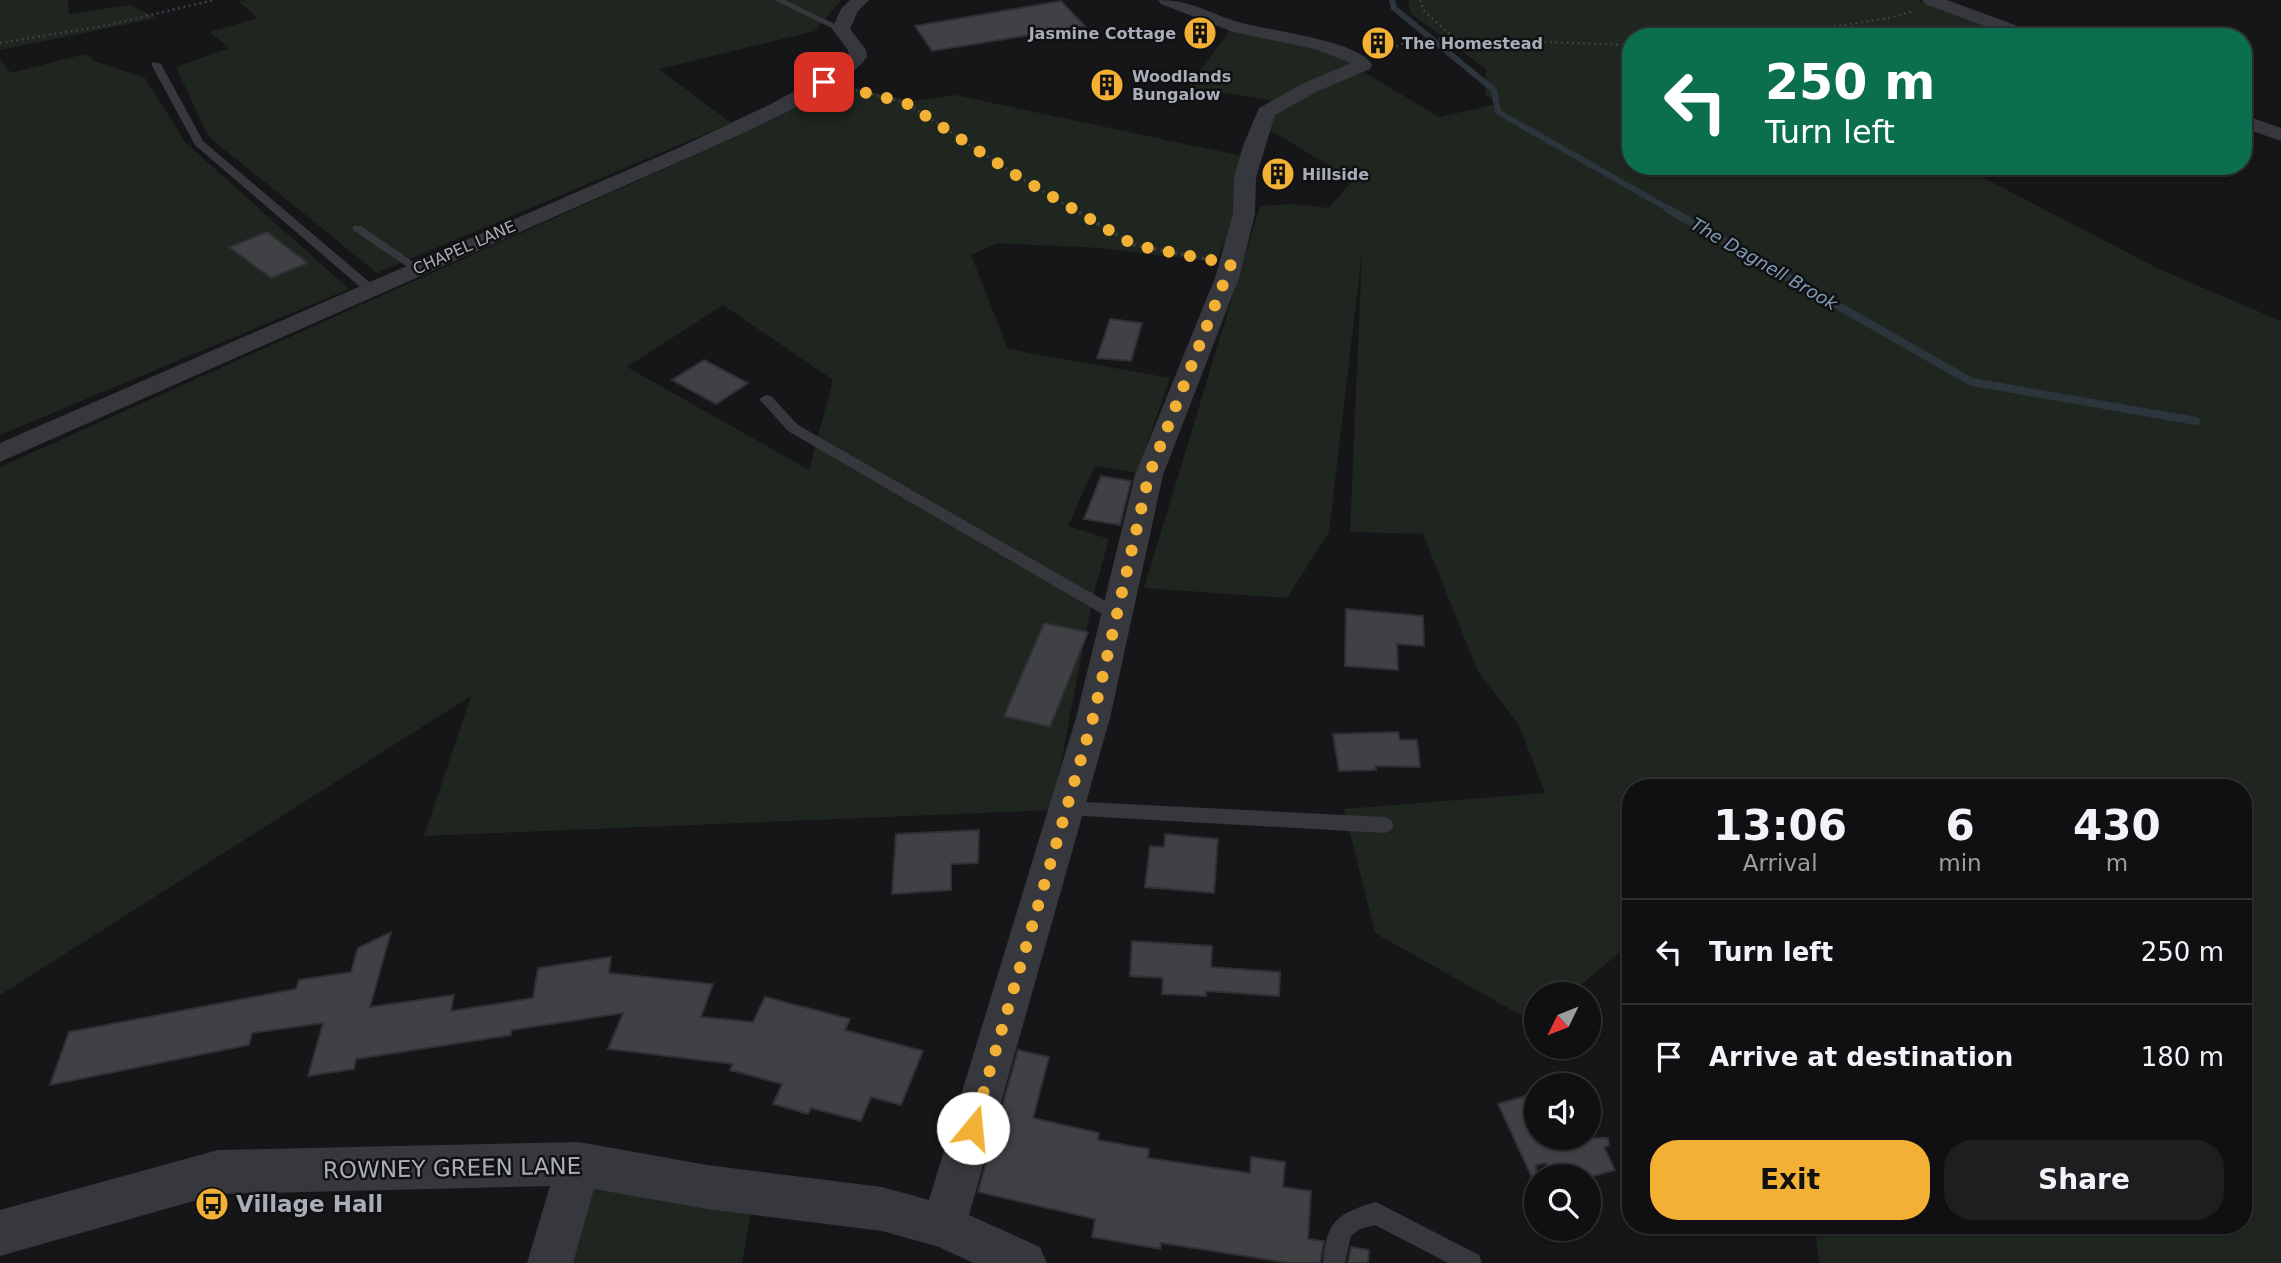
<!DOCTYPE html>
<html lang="en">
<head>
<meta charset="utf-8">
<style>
  body { margin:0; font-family:"DejaVu Sans",sans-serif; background:#1e1e20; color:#f1f3f6; height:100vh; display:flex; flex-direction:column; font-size:26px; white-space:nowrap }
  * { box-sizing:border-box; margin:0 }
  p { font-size:23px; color:#9c9d9f }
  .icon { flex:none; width:38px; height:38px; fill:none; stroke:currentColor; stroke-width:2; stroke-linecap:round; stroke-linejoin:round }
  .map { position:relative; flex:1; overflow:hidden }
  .drawer { position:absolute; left:1622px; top:779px; width:630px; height:455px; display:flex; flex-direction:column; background:#101012; border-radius:28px; box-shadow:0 2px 5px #0004,0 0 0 2px #303032 }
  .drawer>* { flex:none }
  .top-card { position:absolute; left:1622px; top:28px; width:630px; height:147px; border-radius:28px; box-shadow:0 2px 5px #0004,0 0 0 2px #303032; background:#0b6e4f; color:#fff; overflow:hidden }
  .needle { width:46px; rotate:227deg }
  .fabs { position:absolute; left:1524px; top:982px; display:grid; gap:14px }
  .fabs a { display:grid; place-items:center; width:77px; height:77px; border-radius:50%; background:#101012; box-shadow:0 2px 5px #0004,0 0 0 2px #303032; font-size:35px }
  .pin { position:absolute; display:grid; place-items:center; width:60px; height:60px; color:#fff; margin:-30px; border-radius:14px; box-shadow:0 4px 10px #0006 }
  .me { position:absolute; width:77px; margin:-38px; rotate:17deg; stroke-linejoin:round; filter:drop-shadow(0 0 5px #0008) }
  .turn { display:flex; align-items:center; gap:24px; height:147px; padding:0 28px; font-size:32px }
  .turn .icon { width:91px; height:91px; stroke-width:2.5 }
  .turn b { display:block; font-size:49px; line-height:60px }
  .eta { display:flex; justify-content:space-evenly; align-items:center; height:119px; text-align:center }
  .eta b { font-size:42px; font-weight:700; line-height:49px }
  .action { display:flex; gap:14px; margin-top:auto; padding:14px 28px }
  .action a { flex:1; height:80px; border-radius:28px; background:#f2b134; color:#111; font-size:28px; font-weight:700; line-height:80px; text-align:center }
  .action a+a { background:#1e1e20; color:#f1f3f6 }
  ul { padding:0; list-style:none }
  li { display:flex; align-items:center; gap:21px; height:105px; padding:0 28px; border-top:2px solid #303032 }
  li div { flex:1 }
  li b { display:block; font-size:26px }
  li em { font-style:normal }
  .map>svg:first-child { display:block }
  .green { fill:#1e261f; fill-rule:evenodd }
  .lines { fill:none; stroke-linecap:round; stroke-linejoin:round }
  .stream-far1 { stroke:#2c353c; stroke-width:6 }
  .stream { stroke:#2c353c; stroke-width:8 }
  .building { fill:#404145; stroke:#303034; stroke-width:2 }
  .path-far1 { stroke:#3d3f44; stroke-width:2.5; stroke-dasharray:2 3.5; stroke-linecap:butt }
  .path { stroke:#3d3f44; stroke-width:3.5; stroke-dasharray:2.5 4.5; stroke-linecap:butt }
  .lane { fill:#37383d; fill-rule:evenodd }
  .street { fill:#37383d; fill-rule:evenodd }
  .route { stroke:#f2b134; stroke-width:12; stroke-dasharray:0 21.6 }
  .labels { text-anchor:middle; stroke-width:5; stroke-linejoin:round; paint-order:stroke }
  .far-poi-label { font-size:16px; font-weight:bold; fill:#a8adb8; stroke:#111113; text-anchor:start }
  .far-street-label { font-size:16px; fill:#a8adb8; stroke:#111113 }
  .far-water-label { font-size:18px; font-style:italic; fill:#7f9bb3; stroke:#111113 }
  .near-street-label { font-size:23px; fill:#a8adb8; stroke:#111113 }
  .near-poi-label { font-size:23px; font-weight:bold; fill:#a8adb8; stroke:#111113; text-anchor:start }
</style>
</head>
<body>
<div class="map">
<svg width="2281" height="1263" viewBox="0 0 2281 1263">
  <rect width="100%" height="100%" fill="#161618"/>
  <g class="green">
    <path d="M0,0H68L69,14L130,5L157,18L0,50Z"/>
    <path d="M245,0H841L815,31L659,69L731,123L377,273L208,136L176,67L229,48L210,32L258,18L239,2Z"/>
    <path d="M1408,0H1917L2019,37H1631V166H1961L2159,269L2281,321V1263H1819L1815,1225H2244V788H1631V943L1570,994H1536L1535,1023L1375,933L1344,809L1545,793L1519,725L1478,672L1423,534L1350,532L1362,252L1329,532L1287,598L1144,588L1260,206L1293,204L1329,208L1353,180L1265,127C1286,96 1331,84 1364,72L1439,117L1497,104L1485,94L1486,69L1410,13Z"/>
    <path d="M1230,30L1314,46L1355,64L1272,100L1188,88Z"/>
    <path d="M85,54L97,62L145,78L186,143L349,289L0,435V59L11,73Z"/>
    <path d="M839,85L913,101L955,95L1242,156L1233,223L1216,262L1100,248L997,243L971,255L1008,349L1170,378L1137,473L1095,466L1068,526L1109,539L1093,596L1052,810L424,836L471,696L0,995V467L775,119ZM723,305L833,380L809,470L627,367Z"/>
    <path d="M589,1178L752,1206L742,1263H568Z"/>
  </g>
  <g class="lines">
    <path class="stream-far1" d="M1392,0L1394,8L1494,90L1498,112L1672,211"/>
    <path class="stream" d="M1668,209L1972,382L2196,421"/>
  </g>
  <g class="building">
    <path d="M1061,1L1085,26L932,51L915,26Z"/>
    <path d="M267,232L308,263L271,278L229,247Z"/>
    <path d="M1110,319L1142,323L1131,361L1097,358Z"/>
    <path d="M704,360L748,383L716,404L672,380Z"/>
    <path d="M1101,476L1131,481L1120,525L1084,519Z"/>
    <path d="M1346,609L1423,616L1424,646L1397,644L1398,670L1345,666Z"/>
    <path d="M1044,623L1088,632L1050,727L1004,716Z"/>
    <path d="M1398,732L1400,740H1417L1420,767L1375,766L1376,770L1339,771L1333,734Z"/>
    <path d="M979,830L978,863L951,864V890L892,894L896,834Z"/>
    <path d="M1165,834L1218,839L1214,893L1145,887L1150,846L1164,847Z"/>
    <path d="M391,932L370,1007L454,995L451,1011L533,998L538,968L611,957L609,973L713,984L701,1017L753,1022L765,997L850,1019L845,1030L923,1051L901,1105L871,1097L861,1121L811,1108L808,1114L773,1104L782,1084L730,1070L733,1064L608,1049L623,1013L512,1030L511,1035L356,1059L354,1069L308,1076L323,1023L252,1033L249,1045L50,1085L69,1032L296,989L299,980L351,972L358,948Z"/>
    <path d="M1132,941L1212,946L1211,967L1280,972L1279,996L1206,991V996L1162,994L1163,978L1130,976Z"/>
    <path d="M1018,1050L1049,1057L1033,1118L1099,1133L1098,1140L1149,1149L1148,1158L1250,1173L1251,1157L1285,1162L1283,1187L1311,1191L1308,1239L1324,1241L1320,1263H1289L1161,1243L1160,1249L1092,1237L1095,1219L978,1192Z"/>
    <path d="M1536,1093V1138H1608L1609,1146L1604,1147L1615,1170L1594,1176H1552L1546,1163L1536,1165V1186L1498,1104Z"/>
    <path d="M1351,1247L1369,1250L1368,1263H1348Z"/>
  </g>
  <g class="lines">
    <g class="path-far1">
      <path d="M1420,0L1424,11L1455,39L1631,45"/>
      <path d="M1763,37L1890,18L1913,11"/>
      <path d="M0,43L108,25L214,0"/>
      <path d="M1381,53L1413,39H1454"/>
      <path d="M856,90L906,103L1014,174L1076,211"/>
    </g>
    <path class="path" d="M1073,209L1134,245L1206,259"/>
    <g class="lane">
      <path d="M774,0H785L845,29L838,31Z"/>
      <path d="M153,62L161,64L203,141L374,286V292H366L195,145L151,64Z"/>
      <path d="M353,226H361L422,268L420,270H412L353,230Z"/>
      <path d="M766,395L771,396L798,425L1123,611L1125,615L1123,619H1111L788,431L759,399Z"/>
      <path d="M1065,801L1385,817L1391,820L1394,825L1391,830L1385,833L1065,815L1059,813L1056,808L1059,803Z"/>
      <path d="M1376,1202L1479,1255L1482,1263H1448L1375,1225L1360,1229L1351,1236L1345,1263H1323C1326,1222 1337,1213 1376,1202Z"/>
    </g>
    <g class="street">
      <path d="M850,0H869L858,11L850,29L866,50L867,57C841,93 736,136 692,156L0,462V443L678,148L771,104L837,67L849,56L848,50L832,29L841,9Z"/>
      <path d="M1158,0C1195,0 1213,16 1246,24C1273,31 1360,41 1372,65L1370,69L1316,92L1275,115L1256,177L1255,214L1239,278L1163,475L1110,718L969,1215L1040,1247L1047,1263H973L939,1247L882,1231L707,1209L594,1189L573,1263H527L550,1186L218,1194L0,1256V1210L218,1150L579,1142L707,1165L882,1187L929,1200L1076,718L1135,475L1215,278L1233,214L1234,177L1243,146L1259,108L1302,84L1351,63L1315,49L1233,32L1161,4Z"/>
      <path d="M1922,0H1947L2037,33L2040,37H2014L1925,4Z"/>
      <path d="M2244,115L2281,128V141L2244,128Z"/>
    </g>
  </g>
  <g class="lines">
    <path class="route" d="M824,82L906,103L1014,174L1134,245L1231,264L1149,475L1093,718L973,1128"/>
  </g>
  <defs>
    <symbol id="building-disc" viewBox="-11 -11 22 22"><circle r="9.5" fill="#f2b134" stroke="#111113"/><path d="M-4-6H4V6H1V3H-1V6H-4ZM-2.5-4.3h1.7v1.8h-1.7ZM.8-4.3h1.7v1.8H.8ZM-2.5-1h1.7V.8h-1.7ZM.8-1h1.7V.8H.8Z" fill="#111"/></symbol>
    <symbol id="bus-disc" viewBox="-11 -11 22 22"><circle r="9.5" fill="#f2b134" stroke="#111113"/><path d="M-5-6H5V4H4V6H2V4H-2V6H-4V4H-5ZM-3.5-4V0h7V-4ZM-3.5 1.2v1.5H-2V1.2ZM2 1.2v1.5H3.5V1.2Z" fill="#111"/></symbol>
  </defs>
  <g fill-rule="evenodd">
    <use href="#building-disc" x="1181" y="14" width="38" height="38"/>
    <use href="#building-disc" x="1359" y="24" width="38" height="38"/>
    <use href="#building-disc" x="1088" y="66" width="38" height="38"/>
    <use href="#building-disc" x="1259" y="155" width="38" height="38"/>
    <use href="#bus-disc" x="193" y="1185" width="38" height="38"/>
  </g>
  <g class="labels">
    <g class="far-poi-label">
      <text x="1176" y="39" text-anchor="end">Jasmine Cottage</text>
      <text x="1402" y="49">The Homestead</text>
      <text x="1132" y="82">Woodlands<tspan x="1132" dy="18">Bungalow</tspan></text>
      <text x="1302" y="180">Hillside</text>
    </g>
    <g class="far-street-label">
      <text transform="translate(464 247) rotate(-24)" y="6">CHAPEL LANE</text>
    </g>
    <g class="far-water-label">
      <text transform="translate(1764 264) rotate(30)" y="6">The Dagnell Brook</text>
    </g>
    <g class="near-street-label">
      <text transform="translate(452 1168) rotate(-1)" y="8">ROWNEY GREEN LANE</text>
    </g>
    <g class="near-poi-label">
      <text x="236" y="1212">Village Hall</text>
    </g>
  </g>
</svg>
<div class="fabs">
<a><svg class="needle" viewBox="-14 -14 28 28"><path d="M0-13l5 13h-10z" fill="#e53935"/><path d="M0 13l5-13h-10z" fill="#9c9d9f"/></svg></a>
<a><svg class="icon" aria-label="sound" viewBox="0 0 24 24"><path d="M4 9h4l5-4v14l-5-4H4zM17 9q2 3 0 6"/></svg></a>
<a><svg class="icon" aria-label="search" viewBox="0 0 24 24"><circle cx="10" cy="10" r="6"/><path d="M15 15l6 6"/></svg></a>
</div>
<div class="pin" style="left:824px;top:82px;background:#d93025"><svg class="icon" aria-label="arrive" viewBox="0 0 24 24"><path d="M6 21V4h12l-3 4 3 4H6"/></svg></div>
<svg class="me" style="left:973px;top:1128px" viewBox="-20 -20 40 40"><circle r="19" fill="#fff"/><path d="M0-13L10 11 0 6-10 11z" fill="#f2b134"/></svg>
<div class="top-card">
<div class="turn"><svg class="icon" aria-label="left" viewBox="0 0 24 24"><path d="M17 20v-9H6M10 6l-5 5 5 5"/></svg><div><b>250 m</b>Turn left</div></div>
</div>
<section class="drawer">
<div class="eta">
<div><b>13:06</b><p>Arrival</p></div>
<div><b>6</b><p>min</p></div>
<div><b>430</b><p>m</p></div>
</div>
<ul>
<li><svg class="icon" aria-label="left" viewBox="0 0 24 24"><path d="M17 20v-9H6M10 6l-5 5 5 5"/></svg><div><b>Turn left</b></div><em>250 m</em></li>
<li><svg class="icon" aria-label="arrive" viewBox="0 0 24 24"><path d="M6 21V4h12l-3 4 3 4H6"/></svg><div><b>Arrive at destination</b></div><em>180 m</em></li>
</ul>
<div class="action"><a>Exit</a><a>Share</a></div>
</section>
</div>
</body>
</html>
